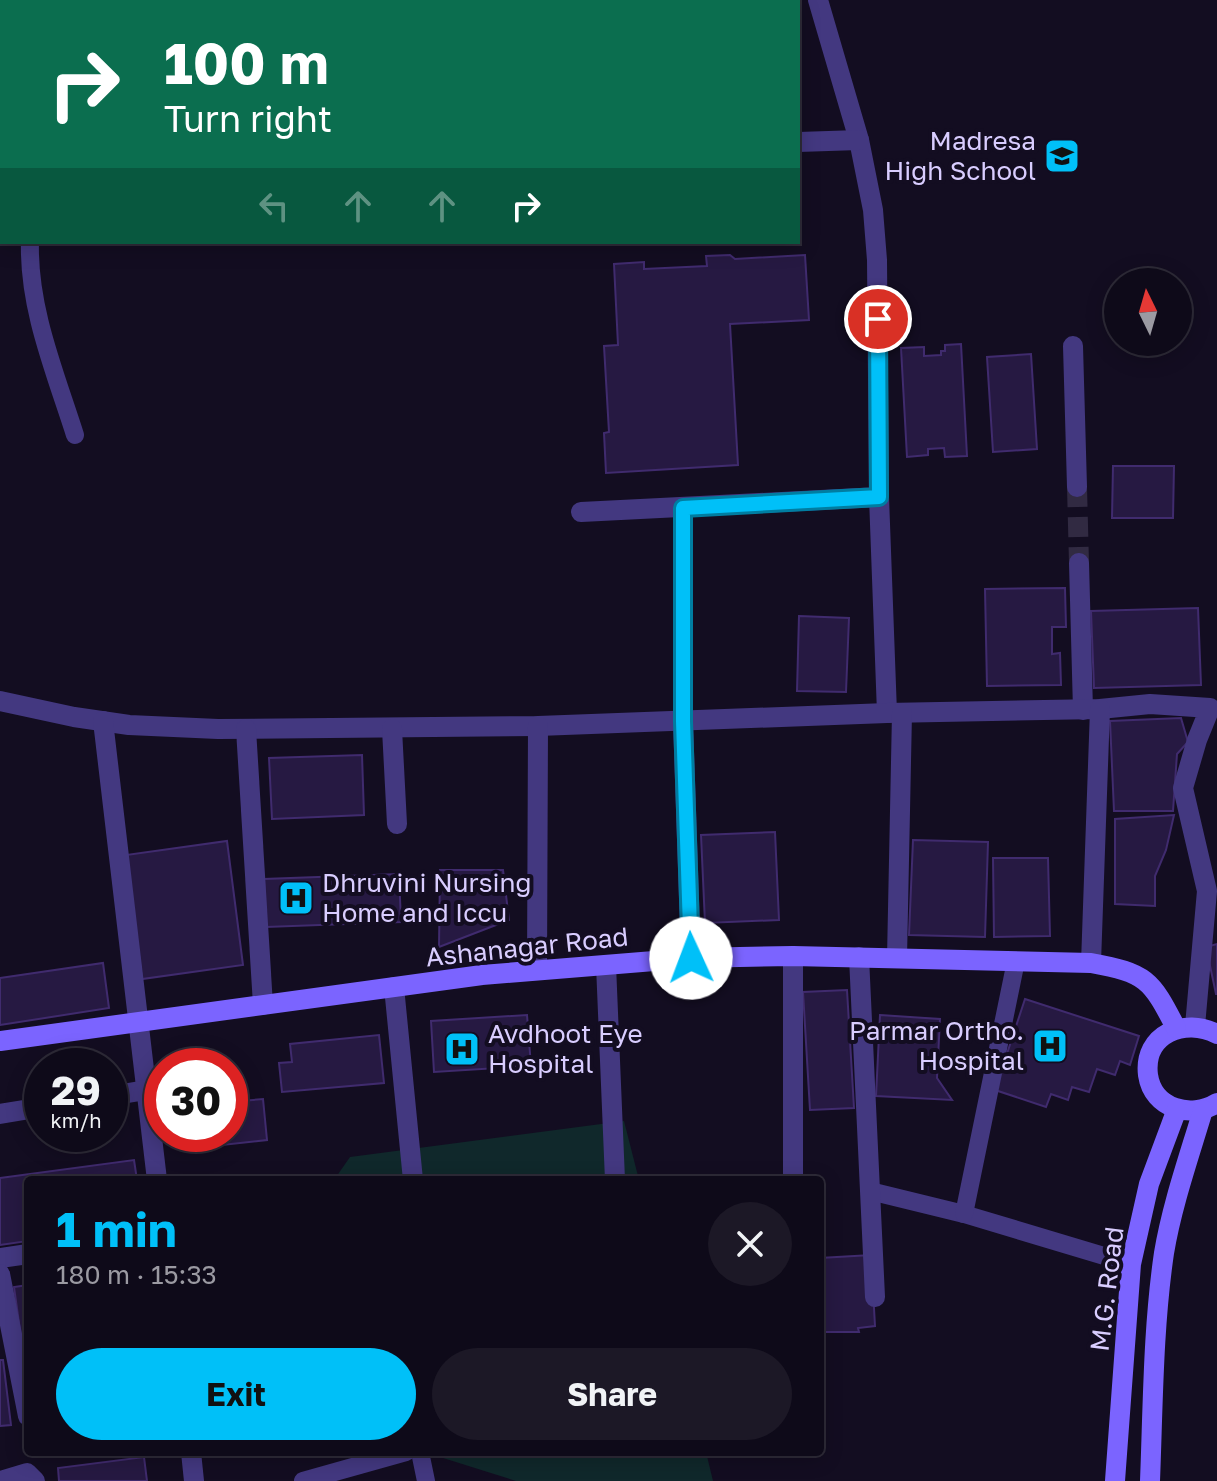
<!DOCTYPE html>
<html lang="en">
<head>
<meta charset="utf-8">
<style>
  body { margin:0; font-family:"Golos Text",sans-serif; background:#1c1826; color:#f1f3f6; height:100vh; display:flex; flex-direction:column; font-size:30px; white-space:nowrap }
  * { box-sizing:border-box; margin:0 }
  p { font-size:26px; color:#9b9aa2 }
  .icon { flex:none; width:44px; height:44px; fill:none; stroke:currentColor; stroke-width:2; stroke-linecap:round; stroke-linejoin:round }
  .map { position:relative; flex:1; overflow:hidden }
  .side { position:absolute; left:24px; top:1176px; width:800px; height:280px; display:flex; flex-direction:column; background:#0e0a19; border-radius:8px; box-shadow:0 4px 20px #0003,0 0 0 2px #2e2b38 }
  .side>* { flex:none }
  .banner { position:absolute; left:0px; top:0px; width:800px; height:244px; box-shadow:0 4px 20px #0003,0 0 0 2px #2e2b38; background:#0b6e4f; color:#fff; overflow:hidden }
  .needle { width:52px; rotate:355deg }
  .tools { position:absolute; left:1104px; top:268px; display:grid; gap:16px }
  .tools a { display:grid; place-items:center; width:88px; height:88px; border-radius:50%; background:#0e0a19; box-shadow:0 4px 20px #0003,0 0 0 2px #2e2b38; font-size:40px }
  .speed { position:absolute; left:24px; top:1048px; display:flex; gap:16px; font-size:40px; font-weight:700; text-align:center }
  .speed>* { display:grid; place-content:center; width:104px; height:104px; border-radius:50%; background:#0e0a19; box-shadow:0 4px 20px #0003,0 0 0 2px #2e2b38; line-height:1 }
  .speed small { font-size:20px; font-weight:400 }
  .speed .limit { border:12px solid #d22; background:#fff; color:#111 }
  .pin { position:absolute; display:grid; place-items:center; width:68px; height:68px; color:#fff; margin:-34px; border:4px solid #fff; border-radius:50%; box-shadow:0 2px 8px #0007 }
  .me { position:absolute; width:88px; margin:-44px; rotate:358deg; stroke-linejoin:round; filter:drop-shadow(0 0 6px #0008) }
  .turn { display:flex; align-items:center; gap:28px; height:168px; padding:0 32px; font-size:36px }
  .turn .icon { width:104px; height:104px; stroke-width:2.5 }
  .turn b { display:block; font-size:56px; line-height:68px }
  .lanes { display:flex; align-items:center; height:76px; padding:0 32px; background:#0003; justify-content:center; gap:40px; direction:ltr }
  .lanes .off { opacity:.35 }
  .round { display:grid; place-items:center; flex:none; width:84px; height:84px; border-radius:42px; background:#1c1826 }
  .head { display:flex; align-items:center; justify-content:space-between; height:136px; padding:0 32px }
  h1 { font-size:48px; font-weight:700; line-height:60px; color:#00c0f8 }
  .action { display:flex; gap:16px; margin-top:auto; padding:16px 32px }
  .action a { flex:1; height:92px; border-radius:48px; background:#00c0f8; color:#111; font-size:32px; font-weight:700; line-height:92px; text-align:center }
  .action a+a { background:#1c1826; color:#f1f3f6 }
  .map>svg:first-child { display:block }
  .green { fill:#10282b }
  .building { fill:#261942; stroke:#402b6e; stroke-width:2 }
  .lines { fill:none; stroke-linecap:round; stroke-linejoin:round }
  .street-tunnel { stroke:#312a42; stroke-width:20; stroke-dasharray:20 10; stroke-linecap:butt }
  .lane { stroke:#433880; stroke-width:18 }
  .street { stroke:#433880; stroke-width:20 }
  .secondary { stroke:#7b64ff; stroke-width:20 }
  .route-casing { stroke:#007da1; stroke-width:20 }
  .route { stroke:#00c0f8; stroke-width:14 }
  .labels { text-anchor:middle; stroke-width:8; stroke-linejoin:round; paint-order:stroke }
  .poi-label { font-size:26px; fill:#d9cdff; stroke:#130d21; text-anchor:end }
  .street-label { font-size:26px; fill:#d9cdff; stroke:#130d21 }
</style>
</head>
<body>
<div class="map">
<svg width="1217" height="1481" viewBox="0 0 1217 1481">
  <rect width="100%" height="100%" fill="#130d21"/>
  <g class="green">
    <path d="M624,1121L639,1180H334L350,1157Z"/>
    <path d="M424,1452H706L713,1481H516Z"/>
  </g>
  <g class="building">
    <path d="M730,255L735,259L805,255L809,320L730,324L738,465L606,473L604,433L609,432L604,346L618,345L614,264L644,262V269L707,266L706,256Z"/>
    <path d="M961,344L967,456L945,457L944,448L928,449V455L907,457L901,348L924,347V356L941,355V351H945V345Z"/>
    <path d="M1031,354L1037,449L993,452L987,357Z"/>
    <path d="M1113,466H1174L1173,518H1112Z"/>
    <path d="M1065,588L1066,627H1052V654L1060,653L1061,685L987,686L985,589Z"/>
    <path d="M1198,608L1201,685L1094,688L1091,611Z"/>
    <path d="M799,616L849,618L846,692L797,691Z"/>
    <path d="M1181,718L1188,742L1177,754L1173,811H1114L1110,721Z"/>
    <path d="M362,755L364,815L272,819L269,758Z"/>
    <path d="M1174,815L1166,850L1155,876V906L1115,904V819Z"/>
    <path d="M775,832L779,920L705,923L701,835Z"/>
    <path d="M913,840L988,842L985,937L909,935Z"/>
    <path d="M227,841L243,965L142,979L126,855Z"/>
    <path d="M993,858H1048L1050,936L994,937Z"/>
    <path d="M440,870H503L509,920L439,947Z"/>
    <path d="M399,874L401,922L266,927L264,879Z"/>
    <path d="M1217,944V994H1216L1206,947Z"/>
    <path d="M103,963L109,1008L0,1025V978Z"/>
    <path d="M847,990L854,1108L810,1110L803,992Z"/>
    <path d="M1025,999L1139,1036L1130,1065L1120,1061L1115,1075L1097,1069L1089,1092L1072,1087L1068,1100L1051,1094L1046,1107L995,1090Z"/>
    <path d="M527,1015L531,1066L434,1072L431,1021Z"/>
    <path d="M880,1015L940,1019L937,1078L952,1100L876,1096Z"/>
    <path d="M379,1035L384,1083L282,1092L279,1063L292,1062L290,1044Z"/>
    <path d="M263,1099L267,1140L195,1148L193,1134H230V1102Z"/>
    <path d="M134,1160L137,1180H28V1241L0,1245V1178Z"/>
    <path d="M871,1255L875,1326L858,1328L859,1332H820V1258Z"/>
    <path d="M28,1285V1351L23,1352L14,1287Z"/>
    <path d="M0,1360H3L11,1425L0,1426Z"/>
    <path d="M144,1457L147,1481H59L58,1468Z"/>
  </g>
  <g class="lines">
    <path class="street-tunnel" d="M1077,487L1079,563"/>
    <g class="lane">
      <path d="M43,0L44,2"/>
      <path d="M30,242C28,308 55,372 75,435"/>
      <path d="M870,1191L964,1214L1131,1264"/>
      <path d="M964,1214L1016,961"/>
      <path d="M420,1452L426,1481"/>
      <path d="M303,1481L406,1452"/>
    </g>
    <g class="street">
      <path d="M424,0L425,2"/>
      <path d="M638,0L639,2"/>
      <path d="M818,0L859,140L873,210L877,260L879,497L887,713"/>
      <path d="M798,142L859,140"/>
      <path d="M1073,346L1077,487"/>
      <path d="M683,508V721L691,958"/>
      <path d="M581,512L879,497"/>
      <path d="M1079,563L1083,710"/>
      <path d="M0,701L74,717L129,725L218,729L538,726L887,713L1100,709L1150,704L1210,708L1197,740L1183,788L1207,891L1195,1026"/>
      <path d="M103,721L157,1180"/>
      <path d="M246,729L263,1005"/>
      <path d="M392,729L397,824"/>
      <path d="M859,957L875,1297"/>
      <path d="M897,958L902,713"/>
      <path d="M1091,963L1100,709"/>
      <path d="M606,965L615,1180"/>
      <path d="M537,970L538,726"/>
      <path d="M394,987L413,1180"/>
      <path d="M110,1096L146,1090"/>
      <path d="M0,1114L42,1107"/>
      <path d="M793,1180V956"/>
      <path d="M0,1258L28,1254"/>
      <path d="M0,1274L28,1416"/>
      <path d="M191,1452L194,1481"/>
      <path d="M1,1481L27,1473L35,1481"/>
    </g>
    <g class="secondary">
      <path d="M1217,1034C1185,1017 1143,1034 1148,1075C1153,1109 1191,1119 1217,1103"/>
      <path d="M0,1041L482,975L691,958L793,956L1091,963C1146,973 1151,979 1176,1028"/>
      <path d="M1115,1481L1131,1264L1149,1184L1177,1109"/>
      <path d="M1150,1481C1153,1405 1153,1328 1164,1253C1172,1205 1189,1157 1203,1110"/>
    </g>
  </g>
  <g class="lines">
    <defs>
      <path id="route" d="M691,958L683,721V508L879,497L878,319"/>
    </defs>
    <use href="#route" class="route-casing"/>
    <use href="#route" class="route"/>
  </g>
  <defs>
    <symbol id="school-square" viewBox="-11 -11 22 22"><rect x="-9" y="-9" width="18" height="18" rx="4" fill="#00c0f8" stroke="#130d21"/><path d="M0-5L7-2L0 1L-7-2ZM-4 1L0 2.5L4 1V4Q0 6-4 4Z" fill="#111"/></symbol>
    <symbol id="hospital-square" viewBox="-11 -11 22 22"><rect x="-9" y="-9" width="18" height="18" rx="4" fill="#00c0f8" stroke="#130d21"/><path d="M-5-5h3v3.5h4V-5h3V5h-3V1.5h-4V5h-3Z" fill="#111"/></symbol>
  </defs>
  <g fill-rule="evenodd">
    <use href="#school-square" x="1042" y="136" width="40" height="40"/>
    <use href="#hospital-square" x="276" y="878" width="40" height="40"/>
    <use href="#hospital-square" x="1030" y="1026" width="40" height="40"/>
    <use href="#hospital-square" x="442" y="1029" width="40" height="40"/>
  </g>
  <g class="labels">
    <g class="poi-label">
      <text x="1036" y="150">Madresa<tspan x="1036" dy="30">High School</tspan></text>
      <text x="322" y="892" text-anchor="start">Dhruvini Nursing<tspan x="322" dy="30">Home and Iccu</tspan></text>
      <text x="1024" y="1040">Parmar Ortho.<tspan x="1024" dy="30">Hospital</tspan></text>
      <text x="488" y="1043" text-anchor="start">Avdhoot Eye<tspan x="488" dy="30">Hospital</tspan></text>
    </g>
    <g class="street-label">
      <text transform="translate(527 947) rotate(-6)" y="9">Ashanagar Road</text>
      <text transform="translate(1107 1289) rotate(-83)" y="9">M.G. Road</text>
    </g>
  </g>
</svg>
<div class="tools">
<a><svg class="needle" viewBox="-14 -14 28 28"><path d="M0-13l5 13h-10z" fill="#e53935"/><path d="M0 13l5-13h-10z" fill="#9b9aa2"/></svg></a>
</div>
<div class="speed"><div>29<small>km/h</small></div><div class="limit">30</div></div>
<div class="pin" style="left:878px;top:319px;background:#d93025"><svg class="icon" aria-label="arrive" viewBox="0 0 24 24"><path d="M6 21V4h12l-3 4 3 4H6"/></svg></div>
<svg class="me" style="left:691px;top:958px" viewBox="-20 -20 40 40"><circle r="19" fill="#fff"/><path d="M0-13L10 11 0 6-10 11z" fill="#00c0f8"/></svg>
<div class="banner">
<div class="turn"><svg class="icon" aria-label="right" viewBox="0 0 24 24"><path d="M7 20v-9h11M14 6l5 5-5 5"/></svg><div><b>100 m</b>Turn right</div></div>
<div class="lanes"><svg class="icon off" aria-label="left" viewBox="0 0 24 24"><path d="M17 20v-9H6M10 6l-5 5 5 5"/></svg><svg class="icon off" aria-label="ahead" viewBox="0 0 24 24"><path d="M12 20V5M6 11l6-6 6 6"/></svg><svg class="icon off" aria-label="ahead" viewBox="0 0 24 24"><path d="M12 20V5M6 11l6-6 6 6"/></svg><svg class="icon" aria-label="right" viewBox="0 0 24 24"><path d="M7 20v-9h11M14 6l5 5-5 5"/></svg></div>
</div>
<section class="side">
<div class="head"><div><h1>1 min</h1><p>180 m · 15:33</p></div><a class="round"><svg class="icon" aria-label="close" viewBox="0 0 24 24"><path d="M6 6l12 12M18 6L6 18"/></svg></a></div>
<div class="action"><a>Exit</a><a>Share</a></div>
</section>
</div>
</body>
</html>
